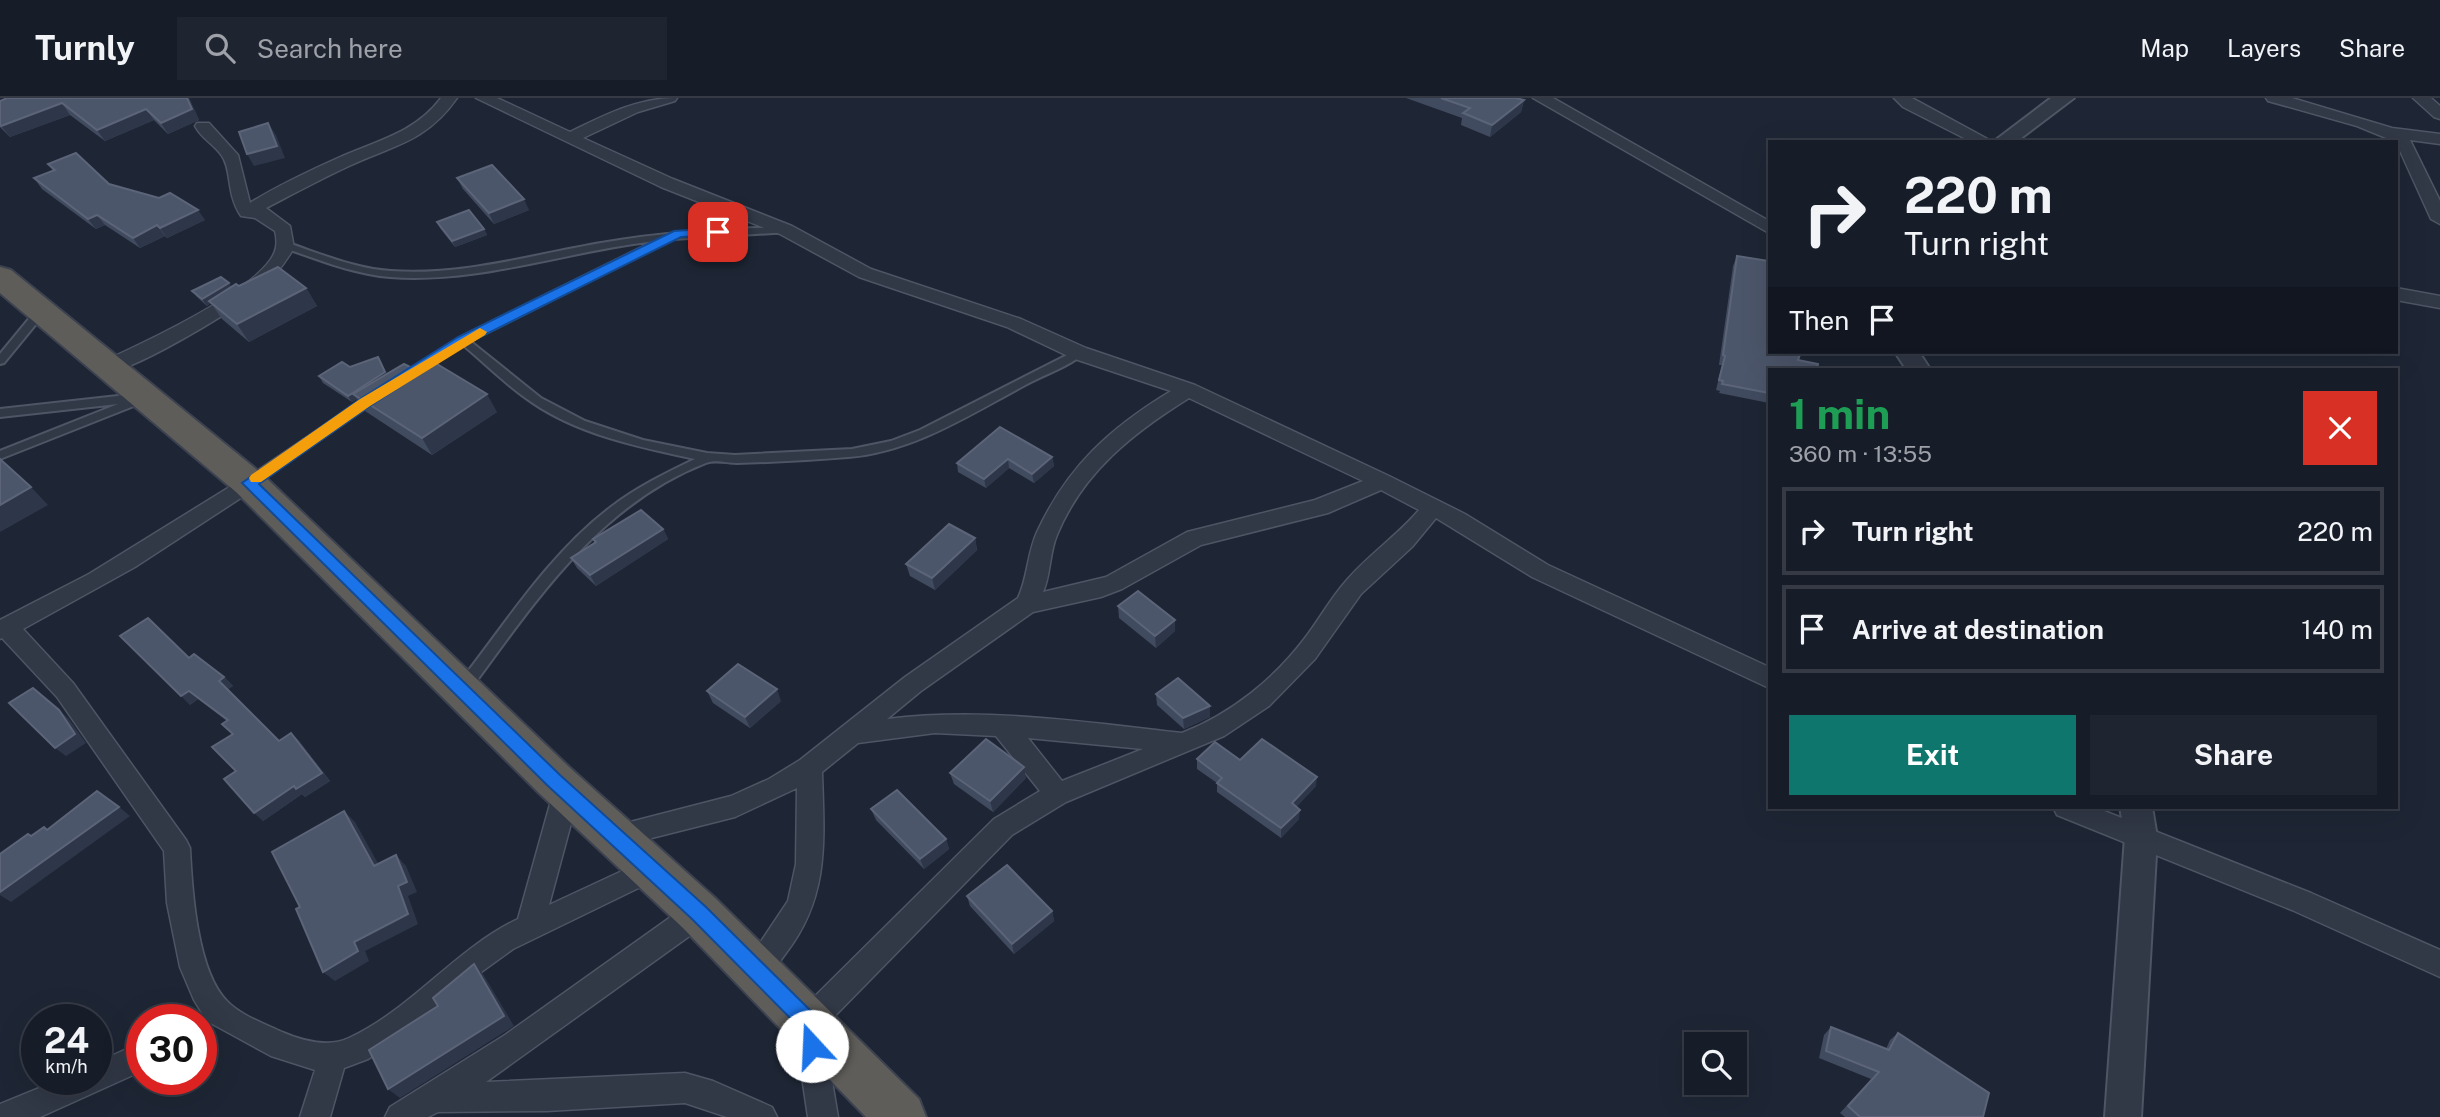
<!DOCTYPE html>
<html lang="en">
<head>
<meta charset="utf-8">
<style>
  body { margin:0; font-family:"Public Sans",sans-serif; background:#1f2530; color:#f1f3f6; height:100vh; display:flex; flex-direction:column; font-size:26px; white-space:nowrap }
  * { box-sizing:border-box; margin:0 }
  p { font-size:23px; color:#9ea1a8 }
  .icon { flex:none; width:38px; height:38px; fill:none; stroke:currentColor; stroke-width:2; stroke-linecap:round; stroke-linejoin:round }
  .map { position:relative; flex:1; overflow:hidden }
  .sheet { position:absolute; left:1768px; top:270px; width:630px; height:441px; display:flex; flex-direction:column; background:#161c28; border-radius:0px; box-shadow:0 7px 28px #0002,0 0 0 2px #353a45 }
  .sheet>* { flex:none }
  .top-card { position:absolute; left:1768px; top:42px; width:630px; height:214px; border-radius:0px; box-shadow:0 7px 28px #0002,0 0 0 2px #353a45; background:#161c28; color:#f1f3f6; overflow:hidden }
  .controls { position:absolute; left:1684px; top:934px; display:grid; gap:14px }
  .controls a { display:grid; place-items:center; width:63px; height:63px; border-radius:0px; background:#161c28; box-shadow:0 7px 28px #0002,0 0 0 2px #353a45; font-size:35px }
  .speed { position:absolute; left:21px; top:906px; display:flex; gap:14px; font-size:35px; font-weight:700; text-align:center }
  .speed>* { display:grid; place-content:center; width:91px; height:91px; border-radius:50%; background:#161c28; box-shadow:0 7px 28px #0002,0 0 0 2px #353a45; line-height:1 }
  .speed small { font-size:18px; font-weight:400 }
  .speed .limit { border:10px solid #d22; background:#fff; color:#111 }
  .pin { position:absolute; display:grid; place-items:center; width:60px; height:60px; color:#fff; margin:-30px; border-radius:14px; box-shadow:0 4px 10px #0006 }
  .me { position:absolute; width:77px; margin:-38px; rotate:340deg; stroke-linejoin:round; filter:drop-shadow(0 0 5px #0008) }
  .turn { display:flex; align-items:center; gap:24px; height:147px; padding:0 21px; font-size:32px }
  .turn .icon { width:91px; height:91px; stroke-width:2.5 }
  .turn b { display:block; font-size:49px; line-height:60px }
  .then { display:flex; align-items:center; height:66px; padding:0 21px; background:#0003; gap:14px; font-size:26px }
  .round { display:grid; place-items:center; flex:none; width:74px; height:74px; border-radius:0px; background:#1f2530 }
  .head { display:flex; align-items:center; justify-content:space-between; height:119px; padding:0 21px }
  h1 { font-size:42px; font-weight:700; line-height:52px; color:#1e9e55 }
  .button { display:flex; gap:14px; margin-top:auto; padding:14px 21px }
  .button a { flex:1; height:80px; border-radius:0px; background:#0f766e; color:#fff; font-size:28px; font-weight:700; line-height:80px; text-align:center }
  .button a+a { background:#1f2530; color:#f1f3f6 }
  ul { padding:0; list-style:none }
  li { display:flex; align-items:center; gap:21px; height:88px; margin:0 14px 10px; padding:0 7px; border:4px solid #353a45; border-radius:0px }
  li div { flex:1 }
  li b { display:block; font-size:26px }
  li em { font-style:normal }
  header { display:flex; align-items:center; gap:42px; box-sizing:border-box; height:98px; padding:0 35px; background:#161c28; border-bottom:2px solid #353a45 }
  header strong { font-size:33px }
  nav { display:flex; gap:38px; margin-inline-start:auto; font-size:24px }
  .search { width:490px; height:63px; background:#1f2530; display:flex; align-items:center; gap:18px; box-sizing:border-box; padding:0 24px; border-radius:0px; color:#9ea1a8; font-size:26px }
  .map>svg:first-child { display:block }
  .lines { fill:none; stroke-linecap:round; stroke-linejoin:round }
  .service-casing { stroke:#4e5564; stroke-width:4 }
  .minor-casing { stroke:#4e5564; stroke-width:3 }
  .tertiary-casing { stroke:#4e5564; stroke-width:4 }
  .trunk-casing { stroke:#3c4250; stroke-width:4 }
  .service { fill:#313846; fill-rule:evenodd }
  .minor { fill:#313846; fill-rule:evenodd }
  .tertiary { fill:#313846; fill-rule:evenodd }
  .trunk { fill:#5e5d5a; fill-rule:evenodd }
  .wall { fill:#414b5f }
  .shaded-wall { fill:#2e3749 }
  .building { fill:#4c566a; stroke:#5b6478; stroke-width:2 }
  .route { fill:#1a73e8; stroke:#114b97; stroke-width:2 }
  .slow { fill:#f59e0b }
</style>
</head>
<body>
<header>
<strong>Turnly</strong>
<div class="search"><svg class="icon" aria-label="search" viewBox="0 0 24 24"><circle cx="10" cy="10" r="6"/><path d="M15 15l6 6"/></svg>Search here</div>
<nav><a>Map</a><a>Layers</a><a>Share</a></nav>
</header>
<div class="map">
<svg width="2440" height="1019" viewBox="0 0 2440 1019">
  <rect width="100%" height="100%" fill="#1e2635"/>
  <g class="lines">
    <defs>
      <g id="service">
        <path d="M786,129L789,130V134L673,141L470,243L541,300L585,323L643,342L707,355L735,357L852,351L891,343L920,332L1075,253L1079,252L1084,255C1070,268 1046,276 1029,285C972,315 914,354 848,359C812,362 774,364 737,365C727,365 715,361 706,365C598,407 535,504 469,593H459L458,589L459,585C506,525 549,456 611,409C637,389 666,375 695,361C640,349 580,337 533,305C508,289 486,266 463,247L422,273L418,275L413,271L459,240L655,143C567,153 479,186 390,179C353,176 317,161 282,149V145H288C321,156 356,171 391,173C462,178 531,157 601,145C662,134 724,131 786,129Z"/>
        <path d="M41,210L46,213L45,215L4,265L0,266V256L37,211Z"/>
        <path d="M145,295L149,296L150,299L149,302L0,361V353L118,306L0,319V311L127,297L132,300Z"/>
        <path d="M373,295L377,296L378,299L377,302L254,387H246L244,384L246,381Z"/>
      </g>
      <g id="minor">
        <path d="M441,0H457C426,44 394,47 349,68C321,81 293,96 266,110L290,128L294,150C283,168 272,182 256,195C234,212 124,280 102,274L99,269L102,264C137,248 271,187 276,149C277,144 276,137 275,133L255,120L241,118C226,96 232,72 222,58C214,46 202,41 195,28L197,25H209L238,57L250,105C277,88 309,73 338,60C376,43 415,35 441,0Z"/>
        <path d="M476,0H497L570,34C605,17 637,0 677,0L675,3L638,14L583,40L673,81L792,128L871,171L1021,221L1086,250L1195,287L1389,378L1465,416L1548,467L1769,569V590L1532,479L1436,420L1412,449L1361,496L1315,561L1269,608L1224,638L1066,704L1012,737L823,930L838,1019H808L794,925L798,915L994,721L1040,693L996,638L935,635L858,645L822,674C824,742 830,798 786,855C777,867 770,880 756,885L746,881L742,872L788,803L796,766L797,690L735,719L616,749L607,746L603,738L607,730L731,698L769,681L800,662L905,579L1018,500C1028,479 1027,456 1037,434C1068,368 1110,330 1171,293L1072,260L1007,229L859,179L780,136L661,89ZM1189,300L1363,383L1315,402L1187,434L1106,479L1043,494C1051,476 1049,456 1057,437C1083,374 1133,335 1189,300ZM1381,392L1419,412C1397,438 1368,457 1346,483C1330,501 1319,522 1305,540C1274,581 1231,616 1182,635C1085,624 985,609 887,621L921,593L1033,514L1101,499L1122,491L1201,447L1328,415ZM1028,640L1143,651L1062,683Z"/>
        <path d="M1533,0H1553L1769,123V135Z"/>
        <path d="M1894,0H1912L1993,44H1972L1903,9Z"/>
        <path d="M2266,0H2292L2392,30L2440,36V46L2410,42L2440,103V126L2431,121L2396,44L2357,28L2268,3Z"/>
        <path d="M2413,0H2431L2440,8V21L2434,19Z"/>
        <path d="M2396,190L2440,198V210L2396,202Z"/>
        <path d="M249,377L256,380L260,385L256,390L135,469L23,531L73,585L186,742L190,750C192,791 197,873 227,903C240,917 265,926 282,934C303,943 328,950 349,940C412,911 455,851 518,821L554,692L558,684L567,681L576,684L580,692L549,807L650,760L659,764L663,772L659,780L513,851L477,877L415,931L368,961L344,970L330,1019H300L315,972L271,958L207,923L194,902L180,869L167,805L164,753L57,599L2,540L0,541V522L89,476Z"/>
        <path d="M2053,709H2094L2311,795L2440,852V879L2292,812L2057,717Z"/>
        <path d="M699,803L709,806L712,815L709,824L486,984L685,975L713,983L772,1009L777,1019H727L685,1005L547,1013L438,1014L428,1019H385L390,1009L505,937L689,806Z"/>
        <path d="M142,944V973L40,1019H0V1006L59,982H96V965Z"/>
      </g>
      <g id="tertiary">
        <path d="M2051,0H2074L2016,44H1993Z"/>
        <path d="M1895,254H1919L1930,271H1906Z"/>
        <path d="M2120,709H2152L2157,739L2141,1019H2105L2125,739Z"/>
      </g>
      <path id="trunk" d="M0,169L11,172L262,376L569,669L715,800L919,1001L926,1019H866L683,830L539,695L236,394L0,195Z"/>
    </defs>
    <use href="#service" class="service-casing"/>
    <use href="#minor" class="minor-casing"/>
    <use href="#tertiary" class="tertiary-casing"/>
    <use href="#trunk" class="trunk-casing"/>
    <use href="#service" class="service"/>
    <use href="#minor" class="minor"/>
    <use href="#tertiary" class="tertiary"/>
    <use href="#trunk" class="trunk"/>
  </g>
  <g class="wall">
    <path d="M7,0H189L199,22L168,36L154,22L105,43L70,17L10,39L0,29V3Z"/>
    <path d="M1406,0H1516L1524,2L1521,14L1490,39L1461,27L1462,20Z"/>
    <path d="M48,66L109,86L205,122L167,140L165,138L140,150L105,127L96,131L42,91L34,80L53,73Z"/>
    <path d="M457,80L529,112L494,126L463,91Z"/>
    <path d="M437,124L484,131L487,137L455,149L440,130Z"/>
    <path d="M1737,158L1769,271V305L1719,295L1720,293L1716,292L1722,267H1719L1733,168Z"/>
    <path d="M239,188L306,190L317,208L249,244L222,221L211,205L207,208L197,199L192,193Z"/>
    <path d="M378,259L387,276L497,314L432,357L365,313L357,301L352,304L323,285L319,278L350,269Z"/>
    <path d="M1052,359L1054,368L1034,385L1009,370L986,390L958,374L957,365Z"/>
    <path d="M663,431L668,441L596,488L577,470L571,460L595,445L593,441Z"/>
    <path d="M975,440L977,452L935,492L910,478L906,466Z"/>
    <path d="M1118,508L1175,533L1156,550L1119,520Z"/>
    <path d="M189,560L224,579L233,588L228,591L279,643L291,635L299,643L330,683L305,699L302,696L263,723L236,673L232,636L227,623L198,601L190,607Z"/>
    <path d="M707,593L781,603L750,630L713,605Z"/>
    <path d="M1156,596L1210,619L1184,631L1157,607Z"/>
    <path d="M1197,661L1240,662L1316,688L1296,709L1299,721L1281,740L1217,694V685L1197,671Z"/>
    <path d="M950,675L1026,680L993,714L954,686Z"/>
    <path d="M871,711L946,741L949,751L924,771L876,722Z"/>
    <path d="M967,798L1052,813L1054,823L1014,856L970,808Z"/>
    <path d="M1831,929L1886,951L1890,942L1898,935L1983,1019H1845L1840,1015L1871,981L1819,960L1824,937Z"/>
  </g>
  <g class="shaded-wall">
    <path d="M187,0H189L199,22L168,36L161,25Z"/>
    <path d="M1524,2L1521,14L1490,39L1492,27Z"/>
    <path d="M62,5L70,17L10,39L1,28Z"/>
    <path d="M146,11L154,22L105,43L97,32Z"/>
    <path d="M268,25L276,37L285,60L254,68L247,56Z"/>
    <path d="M524,101L529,112L494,126L489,115Z"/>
    <path d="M198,112L205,122L167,140L160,130Z"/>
    <path d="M97,117L105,127L96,131L88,121Z"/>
    <path d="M157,127L165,138L140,150L133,140Z"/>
    <path d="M484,131L487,137L455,149L452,143Z"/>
    <path d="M229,185L233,191L209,203L211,205L207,208L202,201Z"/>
    <path d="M306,190L317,208L249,244L237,226Z"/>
    <path d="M378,259L389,280L353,296L357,301L352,304L348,298Z"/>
    <path d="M487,296L497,314L432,357L422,340Z"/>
    <path d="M1052,359L1054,368L1034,385L1032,376Z"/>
    <path d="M1008,361L1009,370L986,390L984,381Z"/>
    <path d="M31,389L48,407L0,434V407Z"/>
    <path d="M663,431L668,441L596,488L590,477Z"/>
    <path d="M975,440L977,452L935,492L932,480Z"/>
    <path d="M1175,522V533L1156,550L1155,538Z"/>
    <path d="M224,579L233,588L228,591L219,583Z"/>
    <path d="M777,591L781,603L750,630L745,619Z"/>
    <path d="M189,593L198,601L190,607L181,598Z"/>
    <path d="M1210,608V619L1184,631L1183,620Z"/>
    <path d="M59,612L69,621L86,645L66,658L55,650Z"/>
    <path d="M291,635L299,643L330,683L305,699L302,696L263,723L254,715Z"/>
    <path d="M1024,669L1026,680L993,714L990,703Z"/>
    <path d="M1317,679L1316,688L1291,715L1292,705Z"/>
    <path d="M119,709L130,718L11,804L0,797V794Z"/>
    <path d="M1300,712L1299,721L1281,740V730Z"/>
    <path d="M344,713L355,724L385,778L374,768Z"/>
    <path d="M946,741L949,751L924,771L920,761Z"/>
    <path d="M396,757L406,768L417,794L408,798L418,826L365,853L369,863L335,883L323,874L354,844L398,788Z"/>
    <path d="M1052,813L1054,823L1014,856L1012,846Z"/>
    <path d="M474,866L483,876L514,928L400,1000L388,991Z"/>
  </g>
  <g class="building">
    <path d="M7,0H187L192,11L161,25L146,11L97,32L62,5L1,28L0,27V3Z"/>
    <path d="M1441,0H1516L1524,2L1492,27L1463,15L1470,10Z"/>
    <path d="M268,25L277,48L247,56L239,34Z"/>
    <path d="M76,55L109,86L159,100L170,95L198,112L160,130L157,127L133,140L97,117L88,121L34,80L55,72L48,66Z"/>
    <path d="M492,67L524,101L489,115L457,80Z"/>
    <path d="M469,112L484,131L452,143L437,124Z"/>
    <path d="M1737,158L1769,163V254H1801L1798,262L1818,266L1817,271H1769V295L1722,286L1723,283L1719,282L1725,258L1723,257Z"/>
    <path d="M278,169L306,190L237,226L209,203L236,186L239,188Z"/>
    <path d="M221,179L229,185L202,201L192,193Z"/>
    <path d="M378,259L385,274L348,298L319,278L342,264L350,269Z"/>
    <path d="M427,260L487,296L422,340L353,296L404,266L412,270Z"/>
    <path d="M1000,329L1052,359L1032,376L1008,361L984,381L957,365Z"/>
    <path d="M0,361L31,389L0,407Z"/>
    <path d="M641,412L663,431L590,477L571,460L596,444L593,441Z"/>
    <path d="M949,426L975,440L932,480L906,466Z"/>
    <path d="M1138,493L1175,522L1155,538L1118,508Z"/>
    <path d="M148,520L189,560L194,556L224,579L219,583L279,643L291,635L322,675L296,691L294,688L254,715L224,681L236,673L212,649L233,636L222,626L228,622L189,593L181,598L120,538Z"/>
    <path d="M738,566L777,591L745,619L707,593Z"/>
    <path d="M1178,580L1210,608L1183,620L1156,596Z"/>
    <path d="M33,590L59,612L75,636L55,650L9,605Z"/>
    <path d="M986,641L1024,669L990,703L950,675Z"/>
    <path d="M1262,641L1317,679L1292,705L1300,712L1281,730L1217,685L1222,680L1197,661L1215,644L1240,662Z"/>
    <path d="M897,692L946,741L920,761L871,711Z"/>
    <path d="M97,693L119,709L0,794V756L28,736L31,738L44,729L47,732Z"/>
    <path d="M344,713L374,768L396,757L407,784L398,788L408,816L354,844L358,853L323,874L296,811L300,809L272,754Z"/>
    <path d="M1007,767L1052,813L1012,846L967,798Z"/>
    <path d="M474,866L504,918L388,991L369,952L438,908L433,900Z"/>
    <path d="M1831,929L1889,952L1898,935L1989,995L1983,1019H1860L1848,1008L1879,974L1826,953Z"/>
  </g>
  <path class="route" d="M718,130L724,134L722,137L681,139L468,245L370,308L259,386L560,677L706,809L816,918L822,948L819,955L812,958L805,955L799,929L692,821L547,687L242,385L360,301L458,239L674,133Z"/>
  <path class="slow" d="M480,230L487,234L485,237L370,308L261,384H251L249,380L251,377L360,301Z"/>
</svg>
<div class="controls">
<a><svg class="icon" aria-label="search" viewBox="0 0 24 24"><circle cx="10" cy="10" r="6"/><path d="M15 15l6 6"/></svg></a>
</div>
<div class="speed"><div>24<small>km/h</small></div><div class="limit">30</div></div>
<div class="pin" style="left:718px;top:134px;background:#d93025"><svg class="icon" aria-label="arrive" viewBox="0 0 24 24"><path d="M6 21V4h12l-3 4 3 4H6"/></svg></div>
<svg class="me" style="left:812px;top:948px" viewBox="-20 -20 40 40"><circle r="19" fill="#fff"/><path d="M0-13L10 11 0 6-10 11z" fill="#1a73e8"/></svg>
<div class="top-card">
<div class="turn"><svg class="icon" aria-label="right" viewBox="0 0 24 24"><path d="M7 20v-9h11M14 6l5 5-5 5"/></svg><div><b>220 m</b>Turn right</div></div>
<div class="then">Then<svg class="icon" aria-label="arrive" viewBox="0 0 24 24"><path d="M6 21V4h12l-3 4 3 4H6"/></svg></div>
</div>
<section class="sheet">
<div class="head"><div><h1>1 min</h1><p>360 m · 13:55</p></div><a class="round" style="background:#d93025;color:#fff"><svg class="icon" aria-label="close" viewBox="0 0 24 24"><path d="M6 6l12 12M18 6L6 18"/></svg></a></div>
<ul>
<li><svg class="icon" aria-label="right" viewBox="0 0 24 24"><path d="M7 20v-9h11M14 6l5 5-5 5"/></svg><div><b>Turn right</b></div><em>220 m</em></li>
<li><svg class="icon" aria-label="arrive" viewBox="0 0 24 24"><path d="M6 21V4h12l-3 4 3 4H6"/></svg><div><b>Arrive at destination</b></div><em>140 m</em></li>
</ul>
<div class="button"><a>Exit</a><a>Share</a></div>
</section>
</div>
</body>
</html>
